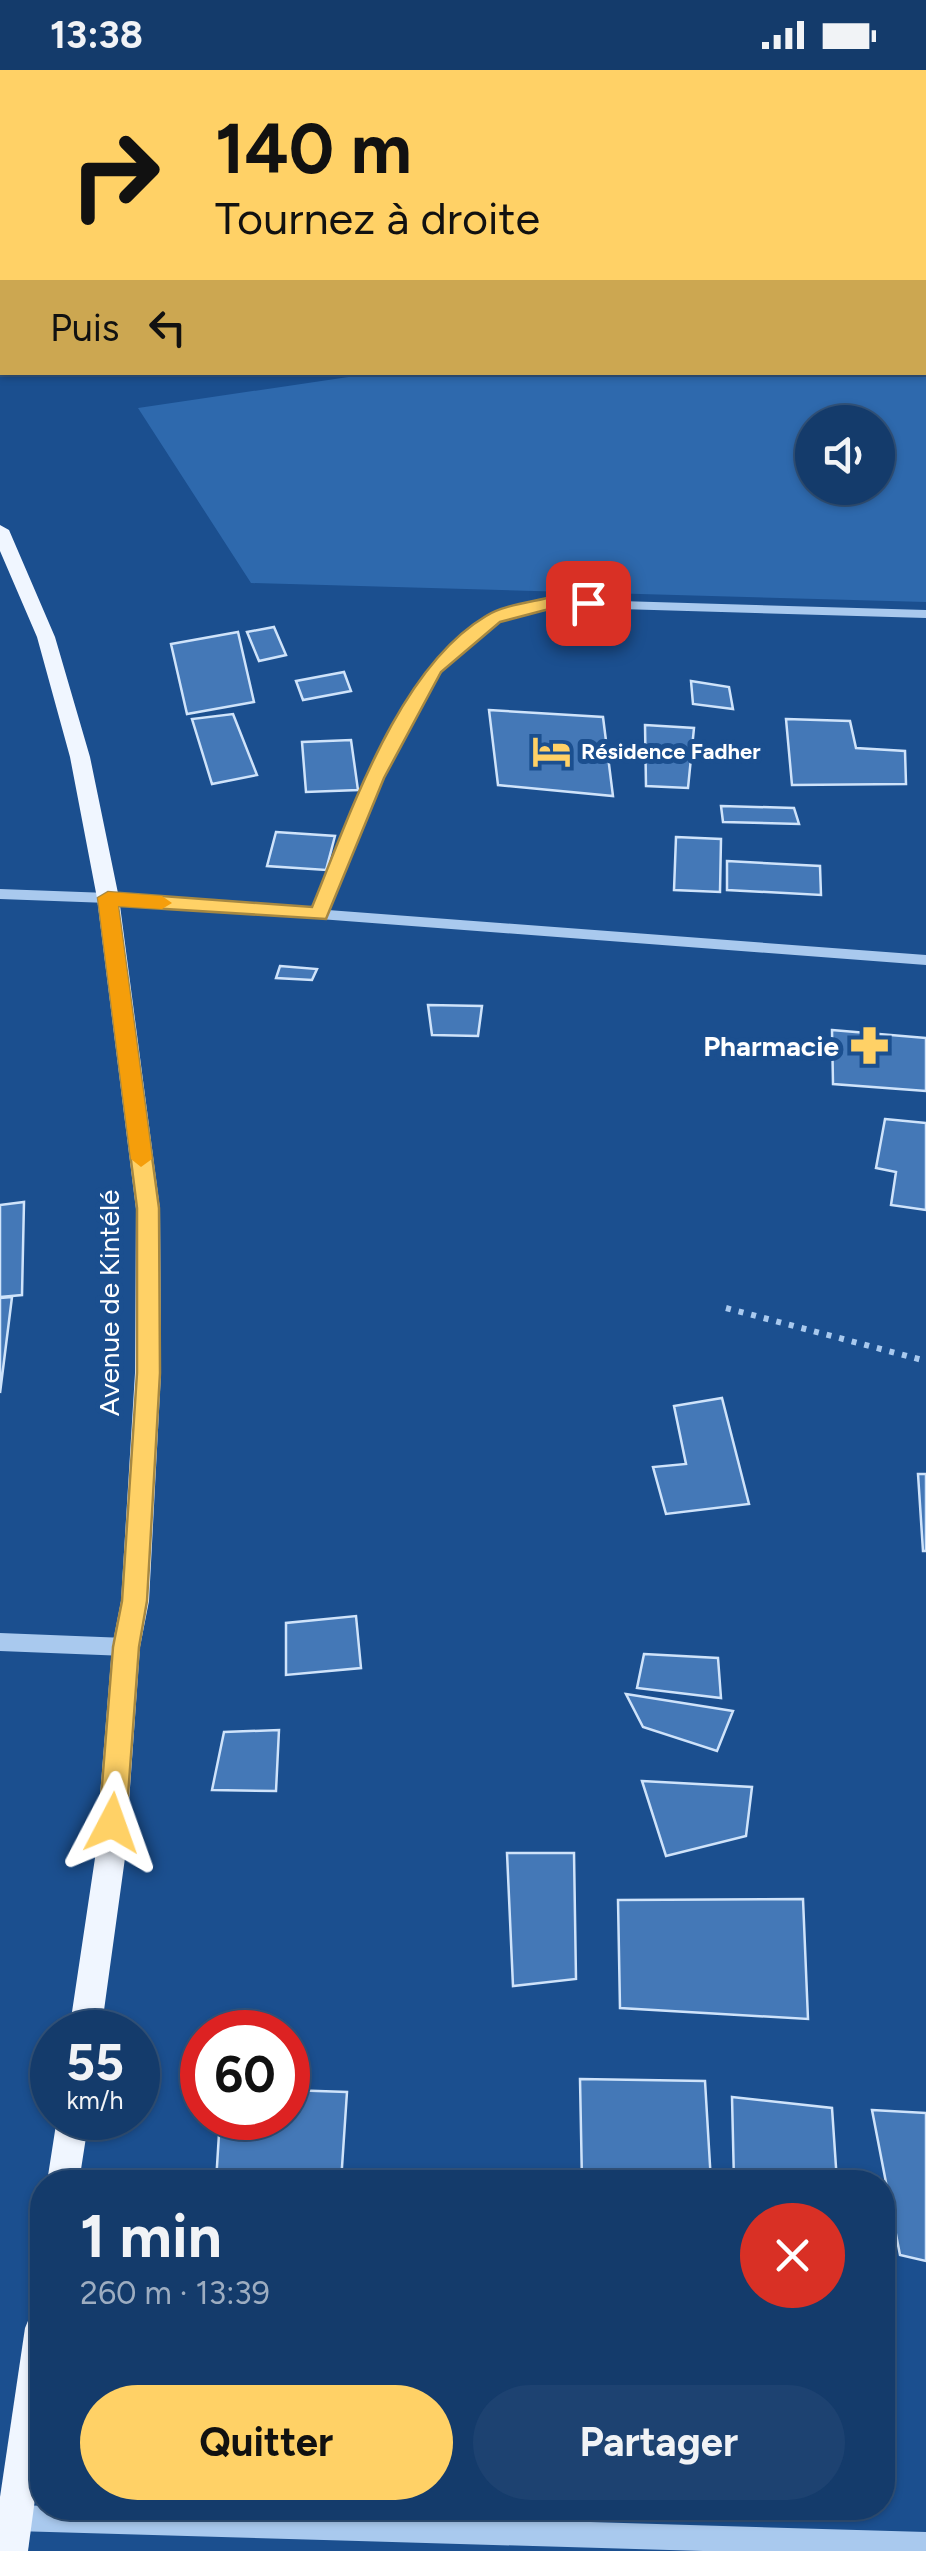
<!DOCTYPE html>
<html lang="fr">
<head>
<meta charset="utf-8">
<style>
  body { margin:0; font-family:Figtree,sans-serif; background:#1d4271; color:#f1f3f6; height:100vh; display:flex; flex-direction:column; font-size:38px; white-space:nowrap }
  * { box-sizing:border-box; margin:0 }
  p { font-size:32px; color:#9dadc1 }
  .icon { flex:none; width:55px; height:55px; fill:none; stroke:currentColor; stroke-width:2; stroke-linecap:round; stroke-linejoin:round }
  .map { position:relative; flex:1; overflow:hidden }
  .sheet { position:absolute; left:30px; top:2100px; width:865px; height:350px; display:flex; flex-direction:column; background:#143b6b; border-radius:40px; box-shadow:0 2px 8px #0004,0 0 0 2px #33557e }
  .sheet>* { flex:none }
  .guide { position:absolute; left:0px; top:0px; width:928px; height:305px; box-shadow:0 2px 8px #0004,0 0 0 2px #33557e; background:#ffd166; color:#111; overflow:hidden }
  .tools { position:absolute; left:795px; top:335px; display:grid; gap:20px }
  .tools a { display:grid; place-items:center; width:100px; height:100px; border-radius:50%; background:#143b6b; box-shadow:0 2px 8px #0004,0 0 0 2px #33557e; font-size:50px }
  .speed { position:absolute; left:30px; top:1940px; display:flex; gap:20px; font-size:50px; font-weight:700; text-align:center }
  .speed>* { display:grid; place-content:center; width:130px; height:130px; border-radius:50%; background:#143b6b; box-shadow:0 2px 8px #0004,0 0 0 2px #33557e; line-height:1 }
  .speed small { font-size:25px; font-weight:400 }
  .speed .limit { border:15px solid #d22; background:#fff; color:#111 }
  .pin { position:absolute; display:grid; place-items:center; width:85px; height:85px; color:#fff; margin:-42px; border-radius:20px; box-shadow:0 5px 15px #0006 }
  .me { position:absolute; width:110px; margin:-55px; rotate:4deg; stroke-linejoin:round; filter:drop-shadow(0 0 8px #0008) }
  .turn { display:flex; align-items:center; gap:35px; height:210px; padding:0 50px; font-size:45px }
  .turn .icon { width:130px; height:130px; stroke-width:2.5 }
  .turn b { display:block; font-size:70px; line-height:85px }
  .then { display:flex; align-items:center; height:95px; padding:0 50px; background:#0003; gap:20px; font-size:38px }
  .round { display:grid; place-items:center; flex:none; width:105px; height:105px; border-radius:52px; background:#1d4271 }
  .overview { display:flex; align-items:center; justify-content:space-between; height:170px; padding:0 50px }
  h1 { font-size:60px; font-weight:700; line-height:75px }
  .button { display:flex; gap:20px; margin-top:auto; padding:20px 50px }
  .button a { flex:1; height:115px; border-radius:60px; background:#ffd166; color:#111; font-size:40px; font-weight:700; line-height:115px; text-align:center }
  .button a+a { background:#1d4271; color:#f1f3f6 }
  .status { display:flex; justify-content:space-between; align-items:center; height:70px; padding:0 50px; background:#143b6b; direction:ltr }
  .status svg { height:28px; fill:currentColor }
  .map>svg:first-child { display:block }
  .green { fill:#2e69ad; fill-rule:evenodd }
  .building { fill:#4478b7; stroke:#cfe3fa; stroke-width:2.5 }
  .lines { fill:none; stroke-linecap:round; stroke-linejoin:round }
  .path { stroke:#a9c9ee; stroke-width:6; stroke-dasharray:5 8; stroke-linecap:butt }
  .minor { fill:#a9c9ee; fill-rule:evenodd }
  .major { fill:#f0f6ff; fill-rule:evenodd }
  .route { fill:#ffd166; stroke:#a68842; stroke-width:2.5 }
  .slow { fill:#f59e0b }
  .labels { text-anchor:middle; stroke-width:10; stroke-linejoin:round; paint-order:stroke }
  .far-poi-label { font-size:22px; font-weight:bold; fill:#fff; stroke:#1b4f8f; text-anchor:start }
  .poi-label { font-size:28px; font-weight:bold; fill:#fff; stroke:#1b4f8f; text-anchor:end }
  .street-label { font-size:28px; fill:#fff; stroke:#1b4f8f }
</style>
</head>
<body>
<div class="status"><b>13:38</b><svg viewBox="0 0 49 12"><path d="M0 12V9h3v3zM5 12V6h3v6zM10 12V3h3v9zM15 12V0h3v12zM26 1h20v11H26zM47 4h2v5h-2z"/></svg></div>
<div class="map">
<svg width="926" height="2481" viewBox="0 0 926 2481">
  <rect width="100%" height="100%" fill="#1b4f8f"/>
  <path class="green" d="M278,0H926V532L251,513L138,338L382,302H925V2ZM812,352H878V418H812Z"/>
  <g class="building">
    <path d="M274,557L286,585L259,591L247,562Z"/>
    <path d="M238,562L254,632L187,644L171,574Z"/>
    <path d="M344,602L351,621L303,630L296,611Z"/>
    <path d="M691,611L729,617L733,639L693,634Z"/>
    <path d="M489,640L603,647L613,726L498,715Z"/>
    <path d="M233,644L257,705L212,714L192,649Z"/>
    <path d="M786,649L850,651L856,678L905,681L906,714L792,715Z"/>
    <path d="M645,655L694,658L688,718L646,716Z"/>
    <path d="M351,670L358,720L306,722L302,672Z"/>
    <path d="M721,736L794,738L799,754L723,752Z"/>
    <path d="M276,762L335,766L326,800L267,796Z"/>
    <path d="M676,767L721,769L720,822L674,820Z"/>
    <path d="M727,791L820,796L821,825L727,820Z"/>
    <path d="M280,896L317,899L312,910L276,908Z"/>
    <path d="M428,935L482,936L478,966L432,965Z"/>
    <path d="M832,960L926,968V1021L833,1014Z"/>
    <path d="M885,1049L926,1053V1140L891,1135L896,1102L876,1098Z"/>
    <path d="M24,1132L22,1225L0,1227V1135Z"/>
    <path d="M12,1227L0,1323V1228Z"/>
    <path d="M722,1328L749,1434L666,1444L653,1397L686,1394L674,1336Z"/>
    <path d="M918,1404H926V1481H923Z"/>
    <path d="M356,1546L361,1598L286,1605V1553Z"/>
    <path d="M644,1584L718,1588L721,1628L637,1618Z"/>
    <path d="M626,1624L733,1641L717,1681L643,1657Z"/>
    <path d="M279,1660L276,1721L212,1720L224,1662Z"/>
    <path d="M642,1711L752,1717L746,1766L666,1786Z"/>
    <path d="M507,1783H574L576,1909L513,1916Z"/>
    <path d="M803,1829L808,1949L620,1938L618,1830Z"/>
    <path d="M580,2009L705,2011L711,2112H582Z"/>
    <path d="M288,2020L347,2022L341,2112H216L220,2048H288Z"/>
    <path d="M732,2027L832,2038L837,2112H734Z"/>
    <path d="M872,2040L926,2043V2191L900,2185Z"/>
    <path d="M766,2438H835V2440L767,2442Z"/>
  </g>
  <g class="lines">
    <path class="path" d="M726,1238L926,1291"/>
    <g class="minor">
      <path d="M552,529L926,540V548L552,537C535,541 515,542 500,551C411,600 363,750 328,840L926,885V895L108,833L0,829V819L108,823L314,839C349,750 402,590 492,544C510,535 532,533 552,529Z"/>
      <path d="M0,1563L126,1568L133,1571L136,1577L133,1583L126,1586L0,1581Z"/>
      <path d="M15,2435L926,2462V2481H703L15,2461L6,2457L2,2448L6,2439Z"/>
    </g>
    <g class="major">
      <path d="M0,455L9,460L55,567L90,687L119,828L160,1139L161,1303L149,1531L140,1577L125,1788L101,1962H69L95,1788L112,1577L121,1531L135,1303L136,1139L97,828L70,687L37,567L0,481Z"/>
      <path d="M57,2048H89L79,2112H47Z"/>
      <path d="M42,2241V2377L28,2481H0V2427L25,2258L30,2246Z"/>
    </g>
  </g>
  <path class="route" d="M552,527L588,528L596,533L588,538H553L500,552L441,602L384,708L326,849L118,836L159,1138L160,1303L147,1531L139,1577L126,1753L122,1762L112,1766L103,1762L99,1753L113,1577L122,1531L137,1303V1138L98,828L108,822L312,837C350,745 398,598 486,546C503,535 532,532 552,527Z"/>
  <path class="slow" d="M108,822L162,826L172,833L162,839L118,836L152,1089L141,1097L131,1089L98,828Z"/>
  <defs>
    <symbol id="hotel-bare" viewBox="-9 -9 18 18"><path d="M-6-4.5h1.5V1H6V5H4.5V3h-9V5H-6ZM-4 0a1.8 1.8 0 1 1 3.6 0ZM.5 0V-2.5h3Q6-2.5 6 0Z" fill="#ffd166" stroke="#1b4f8f" stroke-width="2.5" paint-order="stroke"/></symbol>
    <symbol id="pharmacy-bare" viewBox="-9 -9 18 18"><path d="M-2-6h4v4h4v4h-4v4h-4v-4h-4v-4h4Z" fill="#ffd166" stroke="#1b4f8f" stroke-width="2.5" paint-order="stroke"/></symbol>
  </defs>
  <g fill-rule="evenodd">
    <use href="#hotel-bare" x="524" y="654" width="55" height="55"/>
    <use href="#pharmacy-bare" x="842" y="948" width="55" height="55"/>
  </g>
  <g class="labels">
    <g class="far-poi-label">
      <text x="581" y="689">Résidence Fadher</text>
    </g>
    <g class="poi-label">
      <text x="839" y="986">Pharmacie</text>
    </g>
    <g class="street-label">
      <text transform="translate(109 1233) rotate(-90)" y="10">Avenue de Kintélé</text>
    </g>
  </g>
</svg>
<div class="tools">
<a><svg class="icon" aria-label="sound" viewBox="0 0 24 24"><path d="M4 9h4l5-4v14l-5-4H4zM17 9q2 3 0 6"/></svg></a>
</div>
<div class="speed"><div>55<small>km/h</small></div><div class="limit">60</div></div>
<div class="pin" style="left:588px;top:533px;background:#d93025"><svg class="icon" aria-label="arrive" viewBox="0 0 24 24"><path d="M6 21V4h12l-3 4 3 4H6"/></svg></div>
<svg class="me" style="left:112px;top:1753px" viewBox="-20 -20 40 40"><path d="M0-17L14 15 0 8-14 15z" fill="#ffd166" stroke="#fff" stroke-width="4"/></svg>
<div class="guide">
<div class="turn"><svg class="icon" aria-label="right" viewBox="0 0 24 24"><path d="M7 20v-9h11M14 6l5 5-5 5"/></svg><div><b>140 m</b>Tournez à droite</div></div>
<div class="then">Puis<svg class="icon" aria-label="left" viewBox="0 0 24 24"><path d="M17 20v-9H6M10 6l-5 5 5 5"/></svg></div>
</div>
<section class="sheet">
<div class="overview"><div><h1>1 min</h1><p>260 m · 13:39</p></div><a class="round" style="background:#d93025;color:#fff"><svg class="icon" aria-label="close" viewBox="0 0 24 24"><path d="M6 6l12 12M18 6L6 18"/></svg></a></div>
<div class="button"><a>Quitter</a><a>Partager</a></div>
</section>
</div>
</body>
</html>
